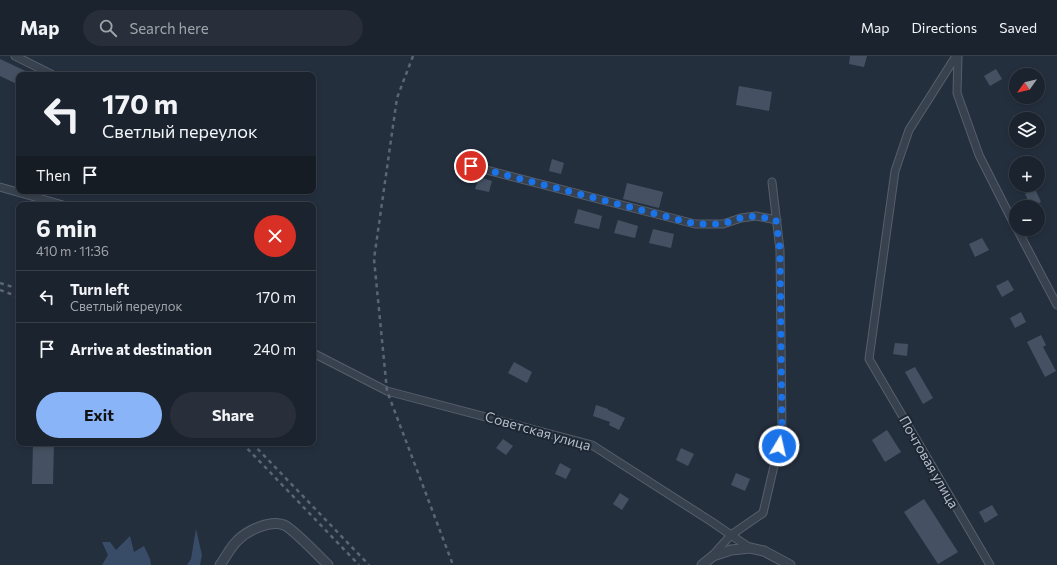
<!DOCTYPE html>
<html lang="en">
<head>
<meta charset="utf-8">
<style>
  body { margin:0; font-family:Commissioner,sans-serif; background:#282f3a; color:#f1f3f6; height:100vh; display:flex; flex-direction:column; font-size:15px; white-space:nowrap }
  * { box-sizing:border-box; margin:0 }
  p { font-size:13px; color:#a0a4aa }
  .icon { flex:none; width:22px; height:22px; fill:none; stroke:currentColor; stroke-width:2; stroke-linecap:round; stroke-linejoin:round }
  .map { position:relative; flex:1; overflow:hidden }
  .details { position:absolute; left:16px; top:146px; width:300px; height:244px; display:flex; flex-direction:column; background:#1b232e; border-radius:8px; box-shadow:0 2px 6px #0003,0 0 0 1px #39404a }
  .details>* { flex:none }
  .banner { position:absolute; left:16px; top:16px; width:300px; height:122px; border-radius:8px; box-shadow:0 2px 6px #0003,0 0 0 1px #39404a; background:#1b232e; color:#f1f3f6; overflow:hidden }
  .needle { width:26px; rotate:236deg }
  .tools { position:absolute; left:1009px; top:12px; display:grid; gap:8px }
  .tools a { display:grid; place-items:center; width:36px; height:36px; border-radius:50%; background:#1b232e; box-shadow:0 2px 6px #0003,0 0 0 1px #39404a; font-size:20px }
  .pin { position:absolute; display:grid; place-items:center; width:34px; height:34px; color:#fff; margin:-17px; border:2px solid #fff; border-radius:50%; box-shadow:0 1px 4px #0007 }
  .me { position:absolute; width:44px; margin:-22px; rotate:9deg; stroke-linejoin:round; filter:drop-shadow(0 0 3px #0008) }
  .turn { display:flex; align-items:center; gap:14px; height:84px; padding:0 20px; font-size:18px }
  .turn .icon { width:52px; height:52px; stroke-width:2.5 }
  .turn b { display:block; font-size:28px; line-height:34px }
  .then { display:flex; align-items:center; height:38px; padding:0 20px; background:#0003; gap:8px; font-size:15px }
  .round { display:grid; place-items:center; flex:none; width:42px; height:42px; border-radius:21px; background:#282f3a }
  .summary { display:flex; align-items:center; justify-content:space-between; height:68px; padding:0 20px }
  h1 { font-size:24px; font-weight:700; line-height:30px }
  .cta { display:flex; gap:8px; margin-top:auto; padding:8px 20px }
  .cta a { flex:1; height:46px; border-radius:24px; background:#8ab4f8; color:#111; font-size:16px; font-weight:700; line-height:46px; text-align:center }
  .cta a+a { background:#282f3a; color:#f1f3f6 }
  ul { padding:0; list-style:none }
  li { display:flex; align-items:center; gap:12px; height:52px; padding:0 20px; border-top:1px solid #39404a }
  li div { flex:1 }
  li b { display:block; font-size:15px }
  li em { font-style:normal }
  header { display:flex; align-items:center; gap:24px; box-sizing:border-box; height:56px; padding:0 20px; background:#1b232e; border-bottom:1px solid #39404a }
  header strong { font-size:19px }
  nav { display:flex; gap:22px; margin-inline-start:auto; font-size:14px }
  .search { width:280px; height:36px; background:#282f3a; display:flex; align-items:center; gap:10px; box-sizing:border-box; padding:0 14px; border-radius:22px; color:#a0a4aa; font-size:15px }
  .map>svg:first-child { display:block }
  .water { fill:#394c67 }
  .building { fill:#455162 }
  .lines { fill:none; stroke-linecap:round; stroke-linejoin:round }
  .minor-casing { stroke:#565f6c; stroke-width:9 }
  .tertiary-casing { stroke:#565f6c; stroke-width:11 }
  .minor { stroke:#38414e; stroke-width:7 }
  .tertiary { stroke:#38414e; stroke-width:9 }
  .rail { stroke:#5a6575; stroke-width:2.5; stroke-dasharray:4 4; stroke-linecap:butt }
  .route { stroke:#1a73e8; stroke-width:7; stroke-dasharray:0 12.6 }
  .labels { text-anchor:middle; stroke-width:4; stroke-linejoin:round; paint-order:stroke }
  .street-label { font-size:14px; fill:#b4bcc9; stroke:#1d2633 }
</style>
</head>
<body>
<header>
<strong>Map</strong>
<div class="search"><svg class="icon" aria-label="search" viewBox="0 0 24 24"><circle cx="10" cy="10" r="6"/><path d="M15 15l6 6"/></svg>Search here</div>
<nav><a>Map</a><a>Directions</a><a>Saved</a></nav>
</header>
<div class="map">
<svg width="1057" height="509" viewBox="0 0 1057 509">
  <rect width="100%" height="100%" fill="#242f3e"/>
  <g class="water">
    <path d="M196,473L202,499L200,509H187L191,503Z"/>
    <path d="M130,480L134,496L144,490L150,503L151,509H102L108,499L102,486H110L116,494Z"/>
  </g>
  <g class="building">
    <path d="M850,0H867L864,11L849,8Z"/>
    <path d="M0,3L34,19H19V29L0,20Z"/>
    <path d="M996,13L1002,23L990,30L984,20Z"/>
    <path d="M739,30L772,36L769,55L736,49Z"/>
    <path d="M552,103L564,107L561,118L549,115Z"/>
    <path d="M479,121L492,125L489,136L475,133Z"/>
    <path d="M627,127L663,136L659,152L623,143Z"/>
    <path d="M1035,133L1041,146L1031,150L1025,138Z"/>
    <path d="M578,153L602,160L599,173L574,167Z"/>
    <path d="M618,164L638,170L635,182L614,177Z"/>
    <path d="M653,173L674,178L671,192L649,187Z"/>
    <path d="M982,182L989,194L975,201L969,188Z"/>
    <path d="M1008,224L1014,234L1002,241L996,230Z"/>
    <path d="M1021,256L1026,266L1015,272L1010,262Z"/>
    <path d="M1041,279L1046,289L1043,291L1056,315L1045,321L1027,286Z"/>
    <path d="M895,287L908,288L907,300L893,298Z"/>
    <path d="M514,306L532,316L527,327L508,317Z"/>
    <path d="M915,311L933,342L923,348L905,316Z"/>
    <path d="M596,349L608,353V354L625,362L619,374L609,369L610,366L593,360Z"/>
    <path d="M887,374L901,396L885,406L872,384Z"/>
    <path d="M503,383L513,390L506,399L496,392Z"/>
    <path d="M33,387H54L53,428H32Z"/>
    <path d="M681,392L694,398L688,410L676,404Z"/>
    <path d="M560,407L571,413L566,423L555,418Z"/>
    <path d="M736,417L750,423L745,435L731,429Z"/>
    <path d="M620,437L629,443L622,454L613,448Z"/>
    <path d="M924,443L958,496L938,508L904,456Z"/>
    <path d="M992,449L998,459L985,467L979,456Z"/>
  </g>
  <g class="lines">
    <defs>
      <g id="minor">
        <path d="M15,0L53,19"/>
        <path d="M956,0L909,74L895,115L869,303L990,509"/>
        <path d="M958,0L957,37L979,99L1016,172"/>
        <path d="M471,110L695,168H723L741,162L756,160L777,164"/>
        <path d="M0,131L63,149"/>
        <path d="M1017,173L1057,249"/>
        <path d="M313,297L387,335L592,389L712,466L750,492"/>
        <path d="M713,499L731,479L763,457L782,376L780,194L772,126"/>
      </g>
      <g id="tertiary">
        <path d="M220,509C226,501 231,490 238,484C248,474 270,464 284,469C292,472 320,501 328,509"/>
        <path d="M702,509L713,500L731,494L750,492L764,495L790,509"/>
      </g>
    </defs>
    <use href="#minor" class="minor-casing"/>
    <use href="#tertiary" class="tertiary-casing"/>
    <use href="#minor" class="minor"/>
    <use href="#tertiary" class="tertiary"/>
    <g class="rail">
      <path d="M413,0L397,42L374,203L387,335L453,509"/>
      <path d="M0,227L19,233"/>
      <path d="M0,234L19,241"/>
      <path d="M242,387L359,509"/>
      <path d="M252,387L369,509"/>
    </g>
  </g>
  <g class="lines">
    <path class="route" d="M471,110L695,168H723L741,162L756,160L776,164L780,194L782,376L779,390"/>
  </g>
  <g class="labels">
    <g class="street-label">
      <text transform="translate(538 375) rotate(16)" y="5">Советская улица</text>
      <text transform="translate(929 406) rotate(60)" y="5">Почтовая улица</text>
    </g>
  </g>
</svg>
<div class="tools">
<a><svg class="needle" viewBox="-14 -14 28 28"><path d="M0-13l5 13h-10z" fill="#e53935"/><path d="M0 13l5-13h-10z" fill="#a0a4aa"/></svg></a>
<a><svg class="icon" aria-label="layers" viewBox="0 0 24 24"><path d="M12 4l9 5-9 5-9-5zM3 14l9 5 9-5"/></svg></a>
<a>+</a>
<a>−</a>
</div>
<div class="pin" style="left:471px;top:110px;background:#d93025"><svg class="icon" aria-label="arrive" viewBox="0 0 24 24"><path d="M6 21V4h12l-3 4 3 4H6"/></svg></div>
<svg class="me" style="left:779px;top:390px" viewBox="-20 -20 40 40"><circle r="17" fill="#1a73e8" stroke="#fff" stroke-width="3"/><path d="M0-11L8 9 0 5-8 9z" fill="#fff"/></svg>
<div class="banner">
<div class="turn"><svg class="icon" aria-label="left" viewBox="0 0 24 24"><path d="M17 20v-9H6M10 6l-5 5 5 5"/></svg><div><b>170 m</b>Светлый переулок</div></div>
<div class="then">Then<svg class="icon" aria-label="arrive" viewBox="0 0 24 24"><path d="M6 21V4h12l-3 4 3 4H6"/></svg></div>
</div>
<section class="details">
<div class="summary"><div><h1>6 min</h1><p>410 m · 11:36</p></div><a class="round" style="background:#d93025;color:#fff"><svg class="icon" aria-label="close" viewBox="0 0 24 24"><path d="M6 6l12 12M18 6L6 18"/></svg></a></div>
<ul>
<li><svg class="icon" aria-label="left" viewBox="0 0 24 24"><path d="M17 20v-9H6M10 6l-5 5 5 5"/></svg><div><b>Turn left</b><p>Светлый переулок</p></div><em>170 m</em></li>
<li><svg class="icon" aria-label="arrive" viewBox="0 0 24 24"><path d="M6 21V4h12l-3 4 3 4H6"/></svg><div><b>Arrive at destination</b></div><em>240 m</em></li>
</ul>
<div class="cta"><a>Exit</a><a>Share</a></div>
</section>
</div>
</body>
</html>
